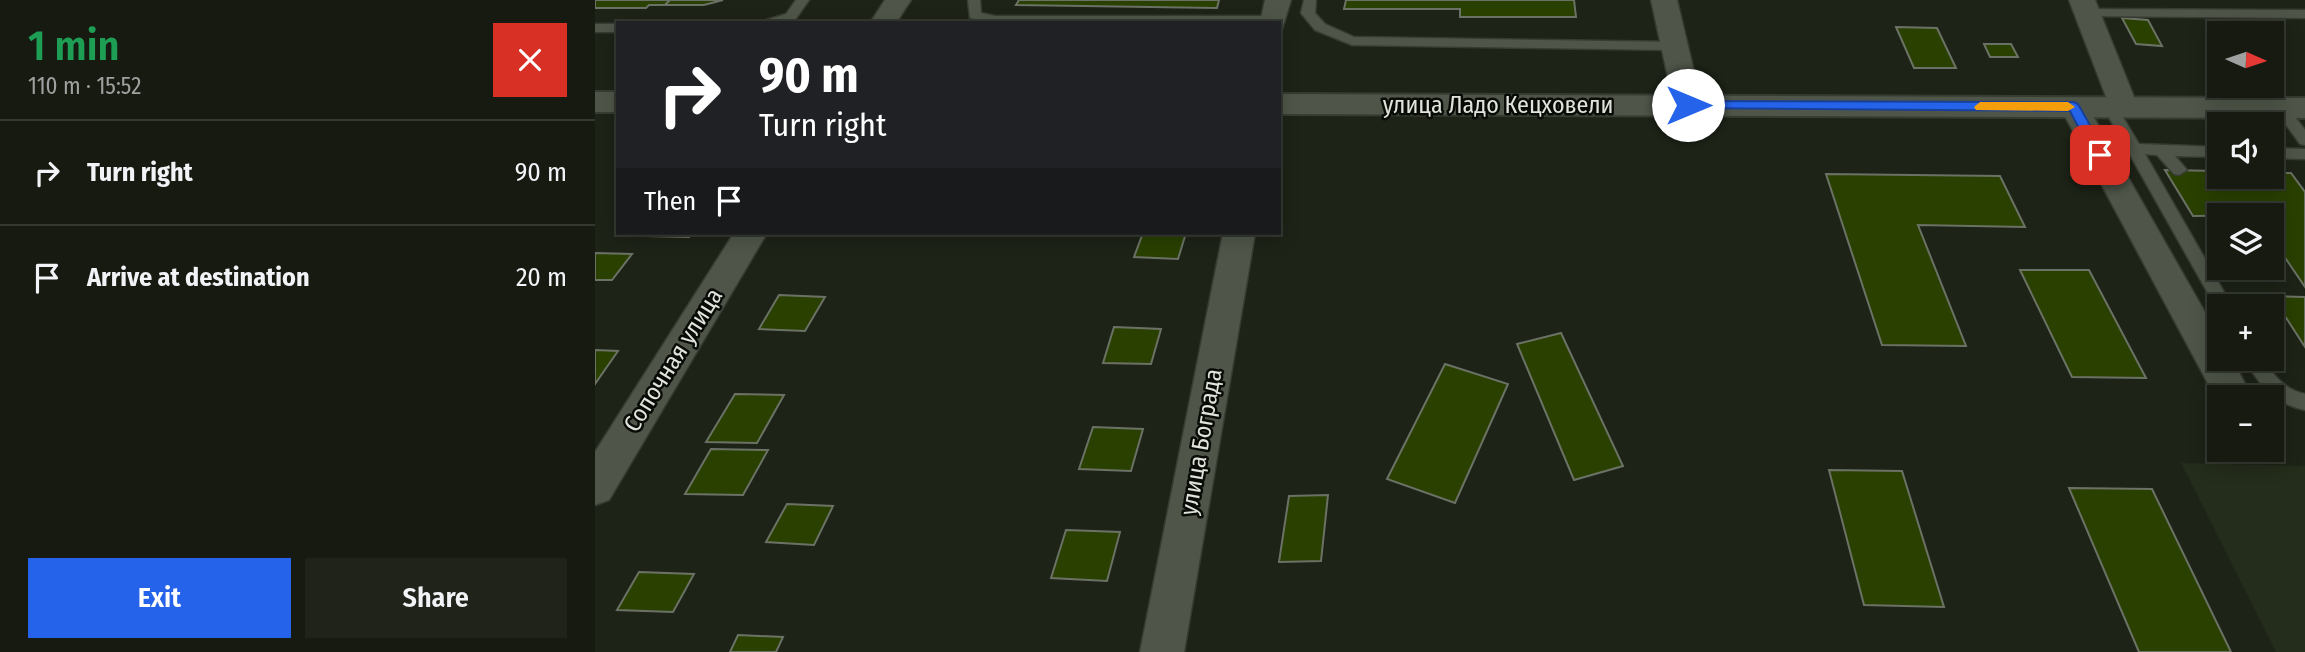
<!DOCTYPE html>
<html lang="en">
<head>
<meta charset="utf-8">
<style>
  body { margin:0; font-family:"Fira Sans Condensed",sans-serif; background:#1f231a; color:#f1f3f6; height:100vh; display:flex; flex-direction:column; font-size:26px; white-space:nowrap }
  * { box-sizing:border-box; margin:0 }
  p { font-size:23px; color:#9ea19f }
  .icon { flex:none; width:38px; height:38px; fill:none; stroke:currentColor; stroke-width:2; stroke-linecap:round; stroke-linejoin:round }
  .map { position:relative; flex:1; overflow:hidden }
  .side { display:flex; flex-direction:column; background:#161a11; width:595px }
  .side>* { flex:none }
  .top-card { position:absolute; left:21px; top:21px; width:665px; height:214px; border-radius:0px; box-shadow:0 4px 18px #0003,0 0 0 2px #353831; background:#202124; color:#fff; overflow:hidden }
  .needle { width:46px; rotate:93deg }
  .fabs { position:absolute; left:1612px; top:21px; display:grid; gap:14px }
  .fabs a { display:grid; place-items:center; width:77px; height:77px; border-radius:0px; background:#161a11; box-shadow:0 4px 18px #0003,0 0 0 2px #353831; font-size:35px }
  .pin { position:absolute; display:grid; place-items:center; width:60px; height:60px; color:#fff; margin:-30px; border-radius:14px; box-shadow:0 4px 10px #0006 }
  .me { position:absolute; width:77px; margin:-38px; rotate:90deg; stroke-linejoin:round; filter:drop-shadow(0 0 5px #0008) }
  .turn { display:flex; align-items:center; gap:24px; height:147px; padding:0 28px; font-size:32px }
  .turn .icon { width:91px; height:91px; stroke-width:2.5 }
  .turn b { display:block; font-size:49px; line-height:60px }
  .then { display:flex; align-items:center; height:66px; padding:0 28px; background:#0003; gap:14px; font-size:26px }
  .round { display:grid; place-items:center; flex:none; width:74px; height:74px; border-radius:0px; background:#1f231a }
  .overview { display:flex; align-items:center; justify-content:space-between; height:119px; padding:0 28px }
  h1 { font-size:42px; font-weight:600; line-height:52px; color:#1e9e55 }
  .primary-button { display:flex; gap:14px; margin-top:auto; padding:14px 28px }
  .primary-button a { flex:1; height:80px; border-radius:0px; background:#2563eb; color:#fff; font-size:28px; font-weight:600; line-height:80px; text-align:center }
  .primary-button a+a { background:#1f231a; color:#f1f3f6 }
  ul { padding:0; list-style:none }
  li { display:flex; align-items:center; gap:21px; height:105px; padding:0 28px; border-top:2px solid #353831 }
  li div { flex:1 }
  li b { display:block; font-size:26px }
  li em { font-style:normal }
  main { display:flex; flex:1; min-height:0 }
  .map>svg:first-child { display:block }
  .built { fill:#242c1b }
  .building { fill:#294000; stroke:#6b7265; stroke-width:2 }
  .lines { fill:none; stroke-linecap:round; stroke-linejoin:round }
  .service-casing { stroke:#373c33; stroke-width:3 }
  .minor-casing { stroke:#373c33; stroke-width:3 }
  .secondary-casing { stroke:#373c33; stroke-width:4 }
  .service { fill:#4f5649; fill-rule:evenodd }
  .minor { fill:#4f5649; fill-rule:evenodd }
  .secondary { fill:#4f5649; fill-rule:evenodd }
  .route { fill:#2563eb; stroke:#184099; stroke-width:2 }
  .slow { fill:#f59e0b }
  .labels { text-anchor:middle; stroke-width:5; stroke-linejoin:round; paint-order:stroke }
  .street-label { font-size:24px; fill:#e0e4dc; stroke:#090b06 }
</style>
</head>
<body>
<main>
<section class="side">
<div class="overview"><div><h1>1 min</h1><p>110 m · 15:52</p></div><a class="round" style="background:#d93025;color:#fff"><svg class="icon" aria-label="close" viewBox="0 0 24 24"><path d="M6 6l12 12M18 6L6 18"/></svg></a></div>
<ul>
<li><svg class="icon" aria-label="right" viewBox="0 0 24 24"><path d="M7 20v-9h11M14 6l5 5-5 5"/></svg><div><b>Turn right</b></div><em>90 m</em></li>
<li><svg class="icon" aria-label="arrive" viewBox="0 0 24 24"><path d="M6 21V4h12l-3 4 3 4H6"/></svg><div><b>Arrive at destination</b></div><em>20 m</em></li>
</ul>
<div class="primary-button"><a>Exit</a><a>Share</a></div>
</section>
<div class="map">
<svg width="1710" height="652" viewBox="0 0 1710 652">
  <rect width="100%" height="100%" fill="#1d2317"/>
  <path class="built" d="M1586,463L1710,466V652H1681Z"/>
  <g class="building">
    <path d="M0,0H75L70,5H54L51,8H0Z"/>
    <path d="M75,0H128L109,5H70Z"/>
    <path d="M424,0H624L622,8L421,5Z"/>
    <path d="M751,0H979L981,17H865V9H749Z"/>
    <path d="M1527,18L1553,20L1567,46L1541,44Z"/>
    <path d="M1301,27L1342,28L1361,68H1319Z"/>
    <path d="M1389,44H1416L1423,57H1395Z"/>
    <path d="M1570,170L1624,171V177H1676V173H1696L1710,192V287L1676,237V215L1598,216Z"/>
    <path d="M1231,174L1405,176L1430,227L1323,225L1371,346L1287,345Z"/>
    <path d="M53,233H97L94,237L51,236Z"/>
    <path d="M548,233H591L583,259L539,257Z"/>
    <path d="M0,253L37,254L17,280H0Z"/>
    <path d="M1425,270H1494L1551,378L1477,377Z"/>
    <path d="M184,295L230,297L210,331L164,329Z"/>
    <path d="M1677,296L1710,297V347Z"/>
    <path d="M519,327L566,329L556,364L508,363Z"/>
    <path d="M966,333L1028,466L979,480L922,344Z"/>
    <path d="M0,350L23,351L0,384Z"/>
    <path d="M850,364L913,384L860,503L792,479Z"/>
    <path d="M140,394L189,395L162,443L111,442Z"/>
    <path d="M498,427L548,429L536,471L484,469Z"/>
    <path d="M116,449L173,450L148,495L90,494Z"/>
    <path d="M1234,470L1307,471L1349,607L1269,605Z"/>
    <path d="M1474,488L1557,489L1636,652H1544Z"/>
    <path d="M733,495L726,561L684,562L694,496Z"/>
    <path d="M192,504L238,506L219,545L171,542Z"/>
    <path d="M471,530L525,532L512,581L456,578Z"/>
    <path d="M44,572L99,574L78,612L22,610Z"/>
    <path d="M143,635L188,637L181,652H135Z"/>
  </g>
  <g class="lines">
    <defs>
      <g id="service">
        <path d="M201,0H214L200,20L161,23L191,14Z"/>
        <path d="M373,0H385L386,13L400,16H678L685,20L683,23H395L375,18Z"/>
        <path d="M709,0H721L720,13L730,24L759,37L1078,42L1085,46L1078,50L757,45L720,30L706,13Z"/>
        <path d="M1493,9L1710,10V18L1488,16V10Z"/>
        <rect x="0" y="24" width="23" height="8"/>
        <path d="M1515,102L1520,104L1544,144L1624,147V157L1580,156L1592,170L1584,175L1579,174L1562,155L1550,154L1637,306H1624L1623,311L1508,107Z"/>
        <path d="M1685,102L1690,104L1710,130V145L1705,144L1678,107Z"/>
        <path d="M1676,148L1710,149V159L1676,158Z"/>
        <path d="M1650,359H1668C1679,376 1690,390 1710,394V410C1680,404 1664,386 1650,359Z"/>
      </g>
      <g id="minor">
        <path d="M290,0H316L301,23H275Z"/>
        <path d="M670,0H696L687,29H684V23H665Z"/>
        <path d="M1056,0H1082L1107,105L1103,112L1093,114L1083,112L1079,105Z"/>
        <path d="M1474,0H1500L1543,107L1539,114L1529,116L1519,114L1515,107Z"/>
        <path d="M1479,98L1489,100L1493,107L1624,337V359H1637L1657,397H1624V404L1465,107L1469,100Z"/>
        <path d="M139,233H172L14,500L0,505V452Z"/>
        <path d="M628,233H660L589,652H545Z"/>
      </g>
      <g id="secondary">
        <rect x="0" y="92" width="23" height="20"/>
        <path d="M684,94L1710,98V118L684,114Z"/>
      </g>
    </defs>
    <use href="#service" class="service-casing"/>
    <use href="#minor" class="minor-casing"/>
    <use href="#secondary" class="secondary-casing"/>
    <use href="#service" class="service"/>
    <use href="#minor" class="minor"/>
    <use href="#secondary" class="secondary"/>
  </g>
  <path class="route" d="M1093,101L1479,102L1483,104L1512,155L1505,160L1500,159L1475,111L1088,108L1086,105Z"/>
  <path class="slow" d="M1385,102H1473L1480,107L1473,111L1381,110L1379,107Z"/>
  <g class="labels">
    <g class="street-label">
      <text x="903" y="113">улица Ладо Кецховели</text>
      <text transform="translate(78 360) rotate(-58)" y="8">Сопочная улица</text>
      <text transform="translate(606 442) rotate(-80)" y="8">улица Бограда</text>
    </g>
  </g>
</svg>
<div class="fabs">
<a><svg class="needle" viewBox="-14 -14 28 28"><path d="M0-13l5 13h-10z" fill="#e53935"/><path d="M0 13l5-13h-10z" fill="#9ea19f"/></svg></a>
<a><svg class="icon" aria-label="sound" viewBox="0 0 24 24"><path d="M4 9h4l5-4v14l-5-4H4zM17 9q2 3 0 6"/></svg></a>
<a><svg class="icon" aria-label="layers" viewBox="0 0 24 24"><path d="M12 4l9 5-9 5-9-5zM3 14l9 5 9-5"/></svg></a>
<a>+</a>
<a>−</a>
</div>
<div class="pin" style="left:1505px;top:155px;background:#d93025"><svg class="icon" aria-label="arrive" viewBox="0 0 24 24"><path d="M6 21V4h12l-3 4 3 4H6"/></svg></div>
<svg class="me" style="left:1093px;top:105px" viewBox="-20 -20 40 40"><circle r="19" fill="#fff"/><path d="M0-13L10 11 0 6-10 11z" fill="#2563eb"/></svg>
<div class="top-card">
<div class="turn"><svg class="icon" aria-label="right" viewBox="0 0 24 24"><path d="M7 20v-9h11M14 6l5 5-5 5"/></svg><div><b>90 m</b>Turn right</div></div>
<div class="then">Then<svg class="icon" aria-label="arrive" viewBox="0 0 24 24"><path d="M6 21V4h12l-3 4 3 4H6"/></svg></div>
</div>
</div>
</main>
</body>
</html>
